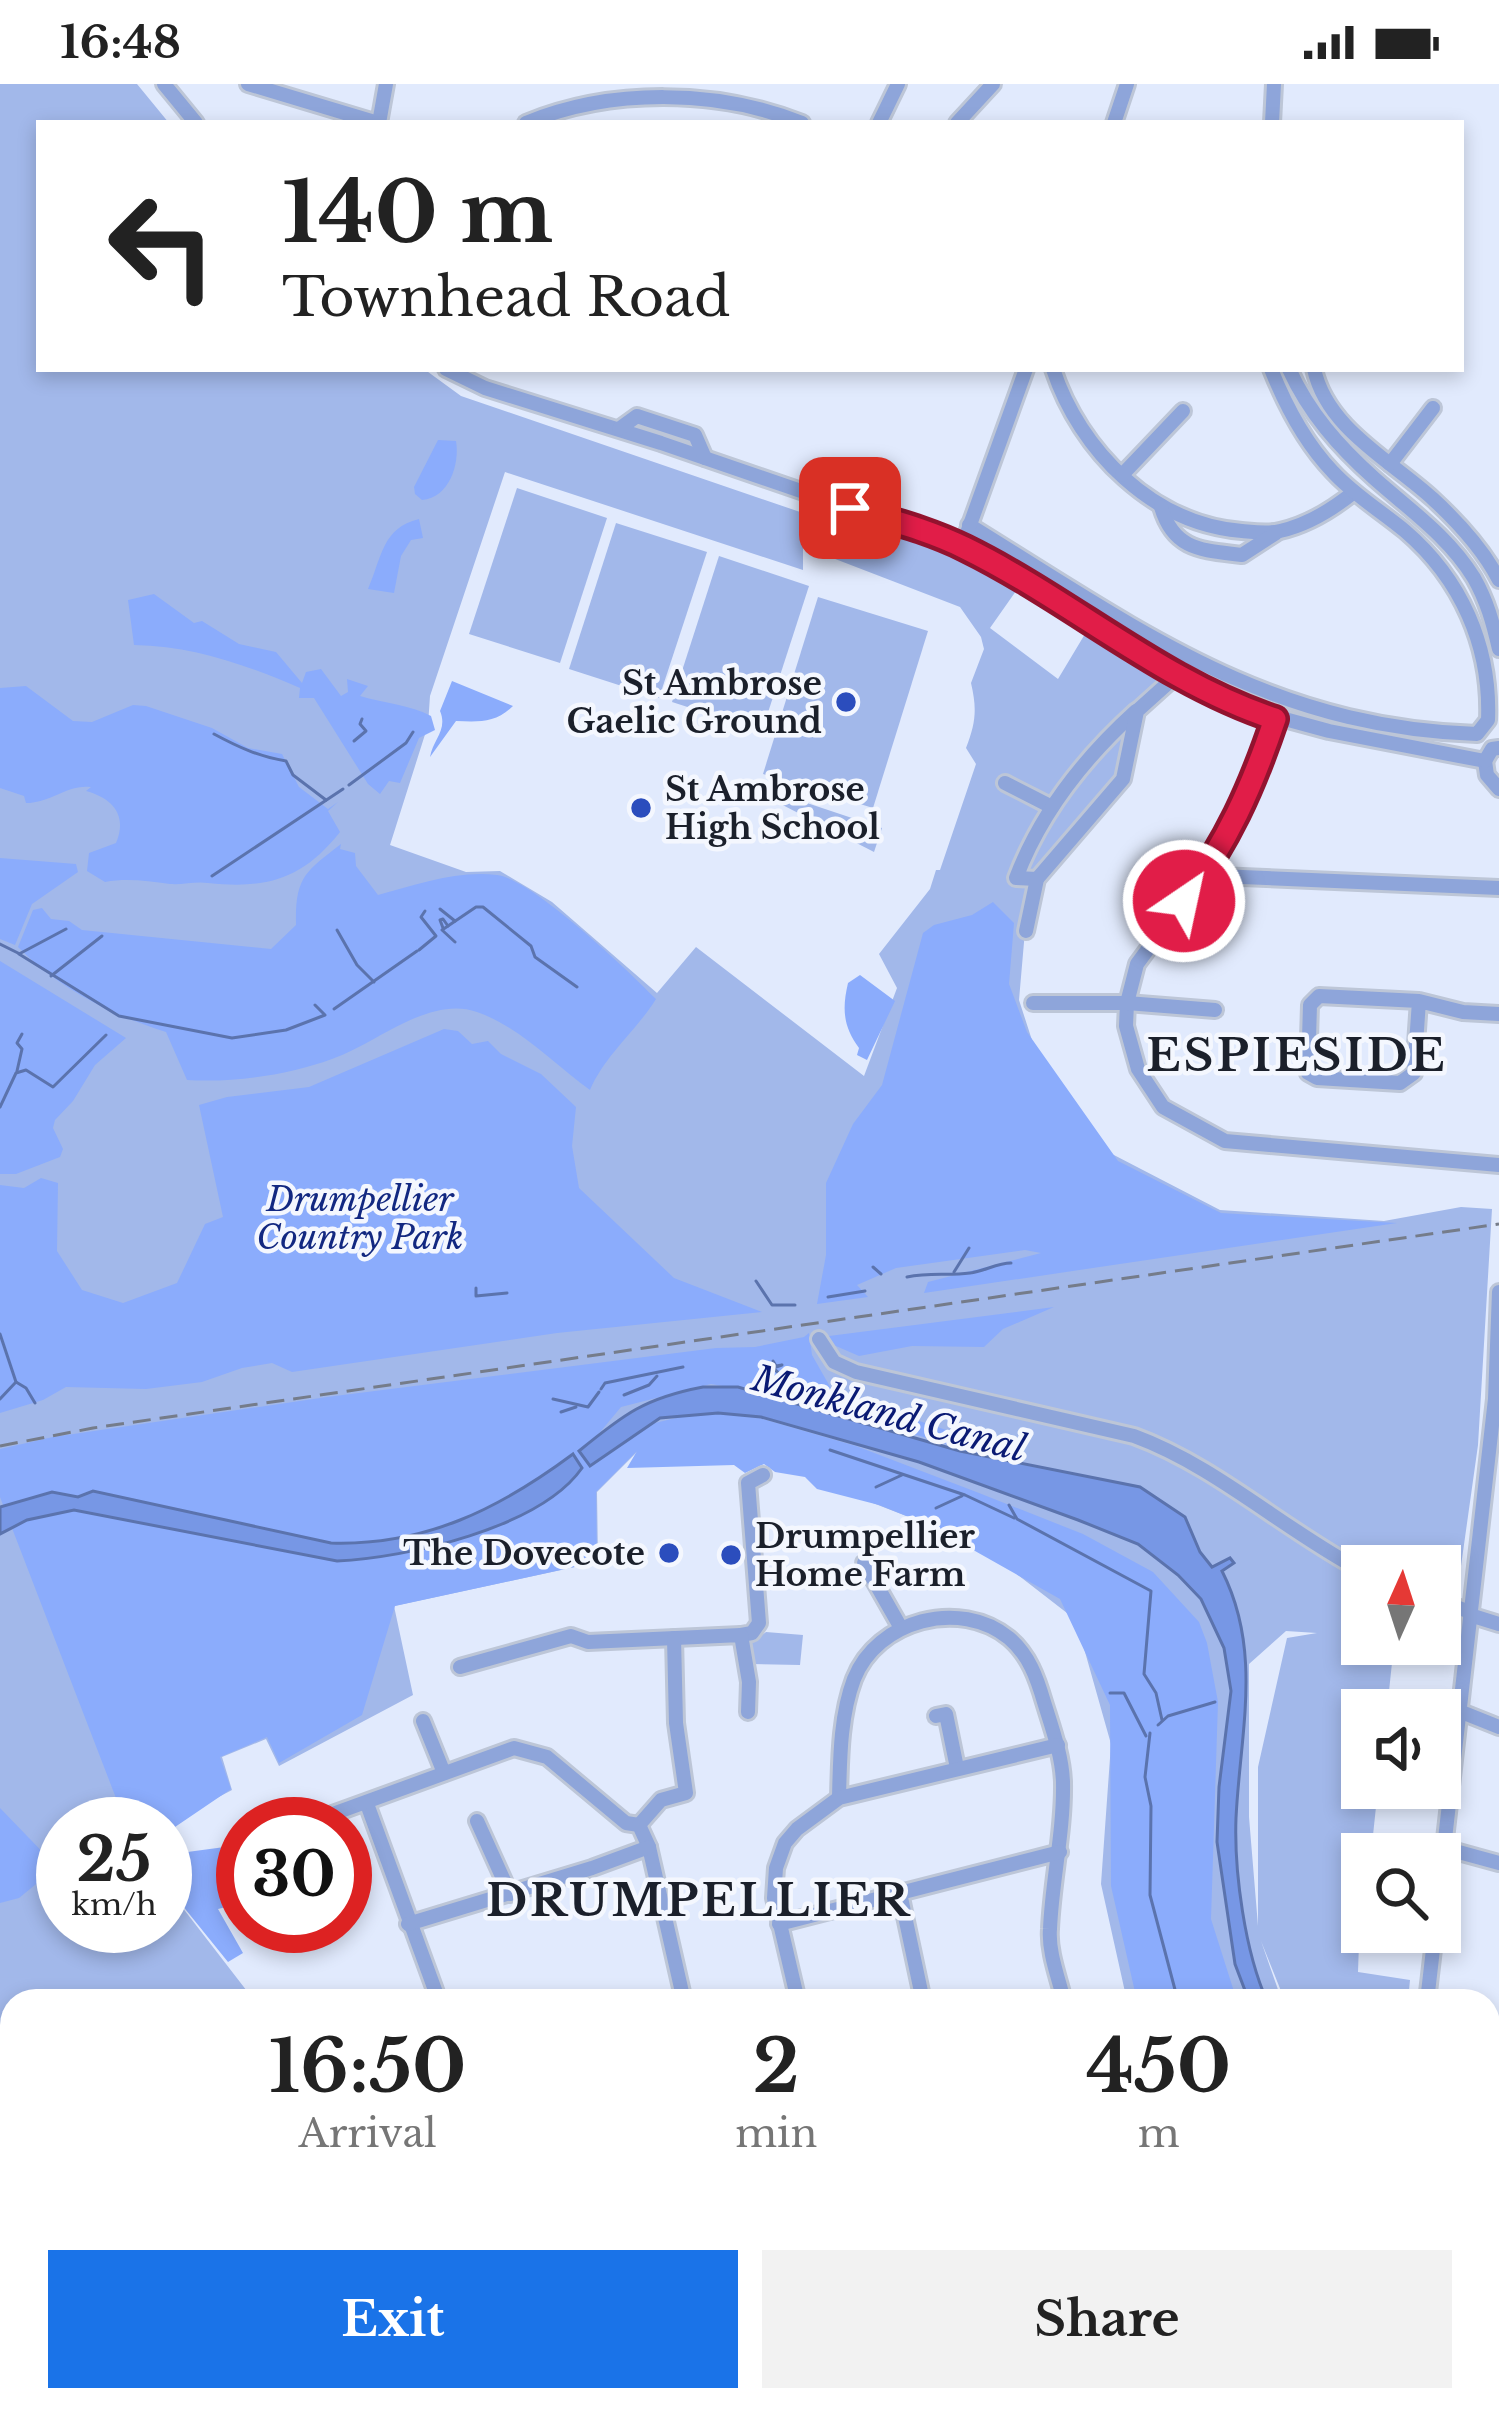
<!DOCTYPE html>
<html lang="en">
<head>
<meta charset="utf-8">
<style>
  body { margin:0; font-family:"Libre Baskerville",serif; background:#f2f2f2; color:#222; height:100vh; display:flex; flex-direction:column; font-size:45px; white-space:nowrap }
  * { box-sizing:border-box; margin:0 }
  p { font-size:39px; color:#767676 }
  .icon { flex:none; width:66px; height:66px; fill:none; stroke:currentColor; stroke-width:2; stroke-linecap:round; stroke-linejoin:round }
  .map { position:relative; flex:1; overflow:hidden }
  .sheet { position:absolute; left:0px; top:1905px; width:1500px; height:423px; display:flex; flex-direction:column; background:#fff; border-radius:36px 36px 0 0; box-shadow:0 6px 18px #0003 }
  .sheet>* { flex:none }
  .banner { position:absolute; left:36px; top:36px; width:1428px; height:252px; border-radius:0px; box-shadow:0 6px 18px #0003; background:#fff; color:#222; overflow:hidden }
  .needle { width:78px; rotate:3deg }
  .tools { position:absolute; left:1341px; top:1461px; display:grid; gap:24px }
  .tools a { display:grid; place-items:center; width:120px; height:120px; border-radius:0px; background:#fff; box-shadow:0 6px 18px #0003; font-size:60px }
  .speed { position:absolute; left:36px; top:1713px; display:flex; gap:24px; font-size:60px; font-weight:700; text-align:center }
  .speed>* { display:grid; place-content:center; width:156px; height:156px; border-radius:50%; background:#fff; box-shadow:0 6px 18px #0003; line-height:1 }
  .speed small { font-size:30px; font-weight:400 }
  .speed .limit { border:18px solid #d22; background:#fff; color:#111 }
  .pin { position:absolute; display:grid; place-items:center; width:102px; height:102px; color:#fff; margin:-51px; border-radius:24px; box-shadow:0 6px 18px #0006 }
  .me { position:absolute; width:132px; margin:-66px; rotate:34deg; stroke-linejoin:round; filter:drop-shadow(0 0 9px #0008) }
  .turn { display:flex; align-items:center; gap:42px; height:252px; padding:0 48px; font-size:54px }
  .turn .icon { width:156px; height:156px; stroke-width:2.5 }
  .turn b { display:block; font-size:84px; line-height:102px }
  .eta { display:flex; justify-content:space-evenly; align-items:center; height:204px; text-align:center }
  .eta b { font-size:72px; font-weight:700; line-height:84px }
  .cta { display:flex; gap:24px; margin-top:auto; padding:24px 48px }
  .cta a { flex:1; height:138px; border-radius:0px; background:#1a73e8; color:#fff; font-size:48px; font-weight:700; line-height:138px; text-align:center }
  .cta a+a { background:#f2f2f2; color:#222 }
  .status { display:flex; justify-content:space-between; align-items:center; height:84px; padding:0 60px; background:#fff; direction:ltr }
  .status svg { height:33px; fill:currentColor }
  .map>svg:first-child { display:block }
  .green { fill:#a2b8ea; fill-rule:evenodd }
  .forest { fill:#8bacfc }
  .water { fill:#7797e5; stroke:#5b73ad; stroke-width:3 }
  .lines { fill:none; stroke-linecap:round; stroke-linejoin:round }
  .stream { stroke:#5b73ad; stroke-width:3 }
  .minor-casing { stroke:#bdc6d7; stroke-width:20 }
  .minor { stroke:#8ea5da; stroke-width:14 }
  .rail { stroke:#757c8a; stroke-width:3; stroke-dasharray:18 9; stroke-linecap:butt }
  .route-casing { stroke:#92132f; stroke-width:30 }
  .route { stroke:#e11d48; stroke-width:21 }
  .poi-dot { fill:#2b4dbd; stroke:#f4f7fe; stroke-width:4.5 }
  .labels { text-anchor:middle; stroke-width:9; stroke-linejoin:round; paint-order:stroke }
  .poi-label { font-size:33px; font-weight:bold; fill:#1b202b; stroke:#f4f7fe; text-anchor:end }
  .park-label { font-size:33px; font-style:italic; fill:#122881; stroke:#f4f7fe }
  .water-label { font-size:36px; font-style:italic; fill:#0a1a74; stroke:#f4f7fe }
  .district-label { font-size:45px; font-weight:bold; letter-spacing:3px; fill:#1b202b; stroke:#f4f7fe }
</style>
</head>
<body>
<div class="status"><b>16:48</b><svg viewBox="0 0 49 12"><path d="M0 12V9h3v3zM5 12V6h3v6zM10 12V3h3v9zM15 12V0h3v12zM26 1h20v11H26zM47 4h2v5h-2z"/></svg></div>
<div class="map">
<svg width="1499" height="2326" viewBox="0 0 1499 2326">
  <rect width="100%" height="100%" fill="#e1eafd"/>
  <g class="green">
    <path d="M0,0H137L169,39H39V285H424L461,312L803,429V486L505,388L430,612L428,641L390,761L466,788L500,787L552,818L657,909L696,863L864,992L897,904L879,870L930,805L936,786H940L976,680L966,664C976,638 977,625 971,599L984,565L981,553L960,523L830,473L825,465L840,438H854L960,474L1016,507L990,544L1058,595L1085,550L1161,595L1134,635L1122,690L1028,812L1019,916L1041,984L1112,1070L1220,1126L1384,1137L1461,1123L1492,1125L1478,1361L1451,1553H1440V1482H1362V1560H1394L1387,1626H1362V1704H1378L1371,1770H1362L1358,1888L1410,1896L1408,1917H1285L1261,1857L1282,1917H1127L1101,1800L1111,1660L1076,1536L978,1460L819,1398L817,1362L642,1363L597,1408L598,1478L394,1522L413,1611L279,1682L266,1655L222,1673L232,1706L165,1741L63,1740V1842H165V1801L250,1911L242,1917H12V2110L0,2121ZM1286,1547L1317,1549L1287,1554L1258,1683V1842L1249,1733V1580Z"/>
    <path d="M517,404L607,434L560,579L469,550Z"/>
    <path d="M616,439L707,468L659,614L569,585Z"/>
    <path d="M719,472L809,502L762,647L672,618Z"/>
    <path d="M818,513L928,547L873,724L763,690Z"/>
    <path d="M771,707L882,744L874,768L769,714Z"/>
    <path d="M766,1548L803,1551L800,1581L751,1580L750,1560Z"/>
    <path d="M1488,2017L1499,2021V2326H1449L1448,2316H1488Z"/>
    <path d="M0,2201L12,2213V2316H123L133,2326H0Z"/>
    <path d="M151,2316H436L423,2326H161Z"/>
    <path d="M598,2316H857L865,2326H566Z"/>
    <path d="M966,2316H1218V2326H957Z"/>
  </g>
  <g class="forest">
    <path d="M438,356L456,357C460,380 449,414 422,416L415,410L414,403Z"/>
    <path d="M419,435L423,454L411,456L401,472L394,509L368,505C382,473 382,444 419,435Z"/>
    <path d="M154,510L194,539L202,537L239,560L276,568L302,599L306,588L321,585L341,612L348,608L347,595L368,602L360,612C383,619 411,621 431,632L435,646L419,654L400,699L389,697L380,710L368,700L314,614H299L300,604C246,581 194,562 134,561L128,516Z"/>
    <path d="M452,597L513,622C496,639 479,638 456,637L430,673C433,655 448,646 440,627Z"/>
    <path d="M26,602L73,637L92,638L133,621L146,622L212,644L248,664L282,670L299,703L328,725L338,718L328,727L340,748C302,796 266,805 208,799C196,797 183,801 170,800C147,797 127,794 105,798L87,787L89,769L116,759C128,731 112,714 86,707L91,703C67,700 51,719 26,719L24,712L0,704V604Z"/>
    <path d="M341,760L340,765L355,769L356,782L378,811C416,801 457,786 497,791C532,795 629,887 656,915C636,947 605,971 590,1006C554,980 520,943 477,928C429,911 376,960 332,975C288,991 234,999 187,996L166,948C112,931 58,904 18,863L33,826L42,824L51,835L69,837L82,846L271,865L296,841C295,793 305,788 341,760Z"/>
    <path d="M0,774L76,780L78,788L32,820L15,861L0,855Z"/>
    <path d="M993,818L1014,839L1009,900L1027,948L1118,1077L1221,1129L1397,1139L924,1209L928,1198L1041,1169L1025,1166L896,1184L857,1201L868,1213L817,1220L826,1171V1099L853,1040L882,1001L923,849L934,841L972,831Z"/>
    <path d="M0,877L126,954L95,981L73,1017L55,1036L53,1044L63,1065L60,1073L16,1090H0Z"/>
    <path d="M860,891L895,917L867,976L857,971L859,964C843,942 842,925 848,899Z"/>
    <path d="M444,945L458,947L472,960L488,957L501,970L541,990L576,1023L572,1062L579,1104L674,1194L762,1228L557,1249L292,1288L272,1279L242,1284L202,1298L146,1305L66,1303L43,1316L0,1329V1101L24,1104L41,1094L58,1099L57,1167L82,1206L123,1219L177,1199L205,1140L223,1133L199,1021L227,1013L309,1003Z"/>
    <path d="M1054,1223L1003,1245L984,1263L912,1262L859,1272L829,1259V1252Z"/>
    <path d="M809,1249L812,1271L833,1308L970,1354L953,1362L794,1314L711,1300L621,1323L596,1353L722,1323L856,1362L979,1409L1083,1450L1153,1488L1199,1538L1207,1559L1218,1618L1211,1835L1237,1917H1137L1111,1802L1110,1621L1060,1515L929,1441L879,1421L817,1405L805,1393L775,1388L764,1380L745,1389L734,1381L627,1384L637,1367L596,1408L597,1478L395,1522L362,1631L279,1679L267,1653L220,1673L231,1705L175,1743L180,1769L232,1762L243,1783V1819L218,1825L243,1869L228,1878L165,1800V1740H126L0,1413V1365L53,1353L327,1313L716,1264L755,1263L804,1253Z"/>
    <path d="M0,1724L57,1783L19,1814L0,1819Z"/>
    <path d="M461,2316H621L609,2326H446Z"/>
  </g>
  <g class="water">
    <path d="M703,1303H738L960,1367L1140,1403L1185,1433L1200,1468L1212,1483L1230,1474L1234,1479L1222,1487C1263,1568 1240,1649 1236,1734C1234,1788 1245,1868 1267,1917H1249L1235,1880L1217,1758L1219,1703L1231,1607L1224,1564L1201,1515L1178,1491L1138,1460L1078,1436L919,1378L761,1333L718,1329L660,1334L590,1382L579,1367C624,1330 645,1314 703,1303Z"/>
    <path d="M573,1370L582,1384C540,1444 406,1474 337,1477L74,1426L27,1436L0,1450V1423L52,1408L78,1413L93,1407L331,1459C425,1462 499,1425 573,1370Z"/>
  </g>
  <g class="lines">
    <g class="stream">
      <path d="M214,650C238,663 260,673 286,677L293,691L326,716"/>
      <path d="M354,657L366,647L360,640L362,635"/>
      <path d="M349,701L406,659L413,648"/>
      <path d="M212,792L343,705"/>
      <path d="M440,825L455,837"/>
      <path d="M443,844L440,836L443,835L448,842"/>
      <path d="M66,845L19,870L119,932L232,954L286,946L325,931L315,921"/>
      <path d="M337,846L357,881L374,898"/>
      <path d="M455,858L442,846L476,823H483L531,862L535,873L577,903"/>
      <path d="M0,860L20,870"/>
      <path d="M419,866L436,852L421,833L425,827"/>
      <path d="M51,892L102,852"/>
      <path d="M334,925L417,867"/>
      <path d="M17,987L22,965L17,959L22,950"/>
      <path d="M0,1023L16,989L26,986L53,1003L106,951"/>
      <path d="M873,1183L881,1190"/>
      <path d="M954,1188L969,1164"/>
      <path d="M907,1193C930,1188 948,1192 970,1189C985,1187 997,1179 1011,1179"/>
      <path d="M756,1197L772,1221H795"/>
      <path d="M476,1204V1212L507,1209"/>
      <path d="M828,1213L865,1207"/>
      <path d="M0,1250L16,1298"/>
      <path d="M773,1277L776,1282L782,1281L773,1284L781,1291"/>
      <path d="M766,1288L772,1299L782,1302"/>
      <path d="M783,1293L786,1296"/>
      <path d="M601,1305L605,1299L683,1283"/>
      <path d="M624,1311L649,1301L657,1292"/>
      <path d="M0,1315L16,1298L26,1304L35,1319"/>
      <path d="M553,1315L588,1323L599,1308"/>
      <path d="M561,1328L576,1323"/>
      <path d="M830,1366L965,1411L1014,1434"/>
      <path d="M876,1403L902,1391"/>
      <path d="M1009,1421L1017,1435L1151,1507L1144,1590L1156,1609L1162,1636"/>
      <path d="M936,1424L962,1412"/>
      <path d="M1110,1609H1124L1146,1652"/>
      <path d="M1158,1641L1168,1632L1215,1618"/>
      <path d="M1150,1649L1145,1693L1151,1722L1150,1811L1178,1917"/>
    </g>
    <defs>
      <g id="minor">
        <path d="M164,0L196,39"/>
        <path d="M248,0L378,39"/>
        <path d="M379,39L386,0"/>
        <path d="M526,39C611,4 717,5 802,39"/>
        <path d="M879,39L898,0"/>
        <path d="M957,39L993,0"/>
        <path d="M1114,39L1127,0"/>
        <path d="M1272,39L1274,0"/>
        <path d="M446,285L485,304L661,359L964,463L1177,591L1240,623L1329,647L1485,677"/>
        <path d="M1053,285C1080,367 1153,440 1242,447C1254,448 1268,450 1280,447C1307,441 1333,425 1354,408"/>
        <path d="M1289,285C1309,329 1339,363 1375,395C1410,426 1449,453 1474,494C1487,517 1493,539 1499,565"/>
        <path d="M1314,285C1327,345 1392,377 1433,415C1459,439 1483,465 1499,496"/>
        <path d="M619,345L637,332L695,351L705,374"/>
        <path d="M1390,380L1433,324"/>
        <path d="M1122,391L1183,327"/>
        <path d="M1161,423C1174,467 1203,466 1242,471L1276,449"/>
        <path d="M969,441C1139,546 1268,643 1477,650L1488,636C1491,562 1461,495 1405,447C1381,427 1354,411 1333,388C1306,360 1285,320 1271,285"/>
        <path d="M967,449L1026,285"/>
        <path d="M1275,635L1250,709L1207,785L1137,880L1127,919L1126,942L1138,985L1163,1023L1225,1057L1499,1081"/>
        <path d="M1485,677L1487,691L1499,705"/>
        <path d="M1485,677L1492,665L1499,664"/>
        <path d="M1005,699L1052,723"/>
        <path d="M1207,785L1219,792L1499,804"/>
        <path d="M1037,795L1016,794C1041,728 1084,674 1136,627"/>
        <path d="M1026,847L1037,795L1123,695L1137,627L1177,591"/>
        <path d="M1419,917L1414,989L1400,999L1317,994L1308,989L1310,921L1319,912L1419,917L1463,928L1499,930"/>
        <path d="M1033,919H1127L1215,926"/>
        <path d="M819,1255L834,1278L856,1288L1134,1352C1216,1382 1284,1446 1362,1487"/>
        <path d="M864,1479L901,1544"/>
        <path d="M1440,1517L1470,1528"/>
        <path d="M1470,1531L1499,1540"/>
        <path d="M741,1551L752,1549L759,1539L748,1399L763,1391"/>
        <path d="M460,1583L571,1552L588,1558L741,1551L749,1598L748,1628"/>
        <path d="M1459,1627L1499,1643"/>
        <path d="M936,1632L946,1630L957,1684"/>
        <path d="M423,1637L444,1689"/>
        <path d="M839,1714C840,1675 840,1632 854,1595C877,1536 960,1514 1009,1554C1029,1571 1037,1594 1044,1618C1052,1644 1062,1671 1063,1698C1064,1748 1052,1796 1050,1845C1048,1868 1059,1895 1064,1917"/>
        <path d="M367,1720L439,1917"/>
        <path d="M477,1737L510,1810"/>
        <path d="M308,1739L514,1664L547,1673L626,1739L639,1741L649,1763L684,1917"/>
        <path d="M639,1741L661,1716L686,1709L676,1639L674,1554"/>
        <path d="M1444,1764L1499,1779"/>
        <path d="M1440,1799L1495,1315L1499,1208"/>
        <path d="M900,1809L923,1917"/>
        <path d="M408,1840L592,1784L649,1763"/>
        <path d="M779,1840L1060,1768"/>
        <path d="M658,1917L683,1913"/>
        <path d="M798,1917L774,1814L776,1784L785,1759L797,1745L839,1714L1058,1661"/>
        <path d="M1427,1917L1435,1848"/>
        <path d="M1488,2008L1499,2012"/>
        <path d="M1439,2316L1440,2326"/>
      </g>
    </defs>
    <use href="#minor" class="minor-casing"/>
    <use href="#minor" class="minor"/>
    <path class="rail" d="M0,1362L93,1344L1499,1140"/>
  </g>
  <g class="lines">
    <defs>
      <path id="route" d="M850,424C889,436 929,446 965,464C1071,516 1162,598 1275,635C1251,706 1228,756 1184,817"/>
    </defs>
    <use href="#route" class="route-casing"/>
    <use href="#route" class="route"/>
  </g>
  <g class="poi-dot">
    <circle cx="846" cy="618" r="12"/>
    <circle cx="641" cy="724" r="12"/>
    <circle cx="669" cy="1469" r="12"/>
    <circle cx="731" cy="1471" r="12"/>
  </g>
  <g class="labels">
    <g class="poi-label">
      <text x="822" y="611">St Ambrose<tspan x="822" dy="38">Gaelic Ground</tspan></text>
      <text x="665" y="717" text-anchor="start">St Ambrose<tspan x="665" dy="38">High School</tspan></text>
      <text x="755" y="1464" text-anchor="start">Drumpellier<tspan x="755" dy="38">Home Farm</tspan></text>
      <text x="645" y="1481">The Dovecote</text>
    </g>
    <g class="park-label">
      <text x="360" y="1127">Drumpellier<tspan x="360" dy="38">Country Park</tspan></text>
    </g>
    <g class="water-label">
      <text transform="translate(889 1329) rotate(15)" y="13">Monkland Canal</text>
    </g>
    <g class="district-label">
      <text x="1297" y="987">ESPIESIDE</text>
      <text x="699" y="1832">DRUMPELLIER</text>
    </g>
  </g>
</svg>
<div class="tools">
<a><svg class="needle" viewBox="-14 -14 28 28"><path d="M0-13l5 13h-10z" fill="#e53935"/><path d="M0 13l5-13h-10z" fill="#767676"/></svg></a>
<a><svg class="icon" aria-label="sound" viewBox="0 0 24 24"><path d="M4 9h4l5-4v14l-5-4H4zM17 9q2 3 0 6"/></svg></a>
<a><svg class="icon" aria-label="search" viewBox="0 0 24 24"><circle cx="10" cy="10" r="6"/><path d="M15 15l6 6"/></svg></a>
</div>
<div class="speed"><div>25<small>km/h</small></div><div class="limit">30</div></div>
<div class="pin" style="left:850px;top:424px;background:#d93025"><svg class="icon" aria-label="arrive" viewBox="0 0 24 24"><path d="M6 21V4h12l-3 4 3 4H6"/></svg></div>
<svg class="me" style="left:1184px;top:817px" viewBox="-20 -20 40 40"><circle r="17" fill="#e11d48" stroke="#fff" stroke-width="3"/><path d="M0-11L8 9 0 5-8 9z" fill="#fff"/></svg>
<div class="banner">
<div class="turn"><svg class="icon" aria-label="left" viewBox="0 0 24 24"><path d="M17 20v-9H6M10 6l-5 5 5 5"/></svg><div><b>140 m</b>Townhead Road</div></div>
</div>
<section class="sheet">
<div class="eta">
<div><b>16:50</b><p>Arrival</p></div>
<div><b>2</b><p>min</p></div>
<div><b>450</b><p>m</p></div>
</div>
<div class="cta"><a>Exit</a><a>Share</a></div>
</section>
</div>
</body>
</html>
